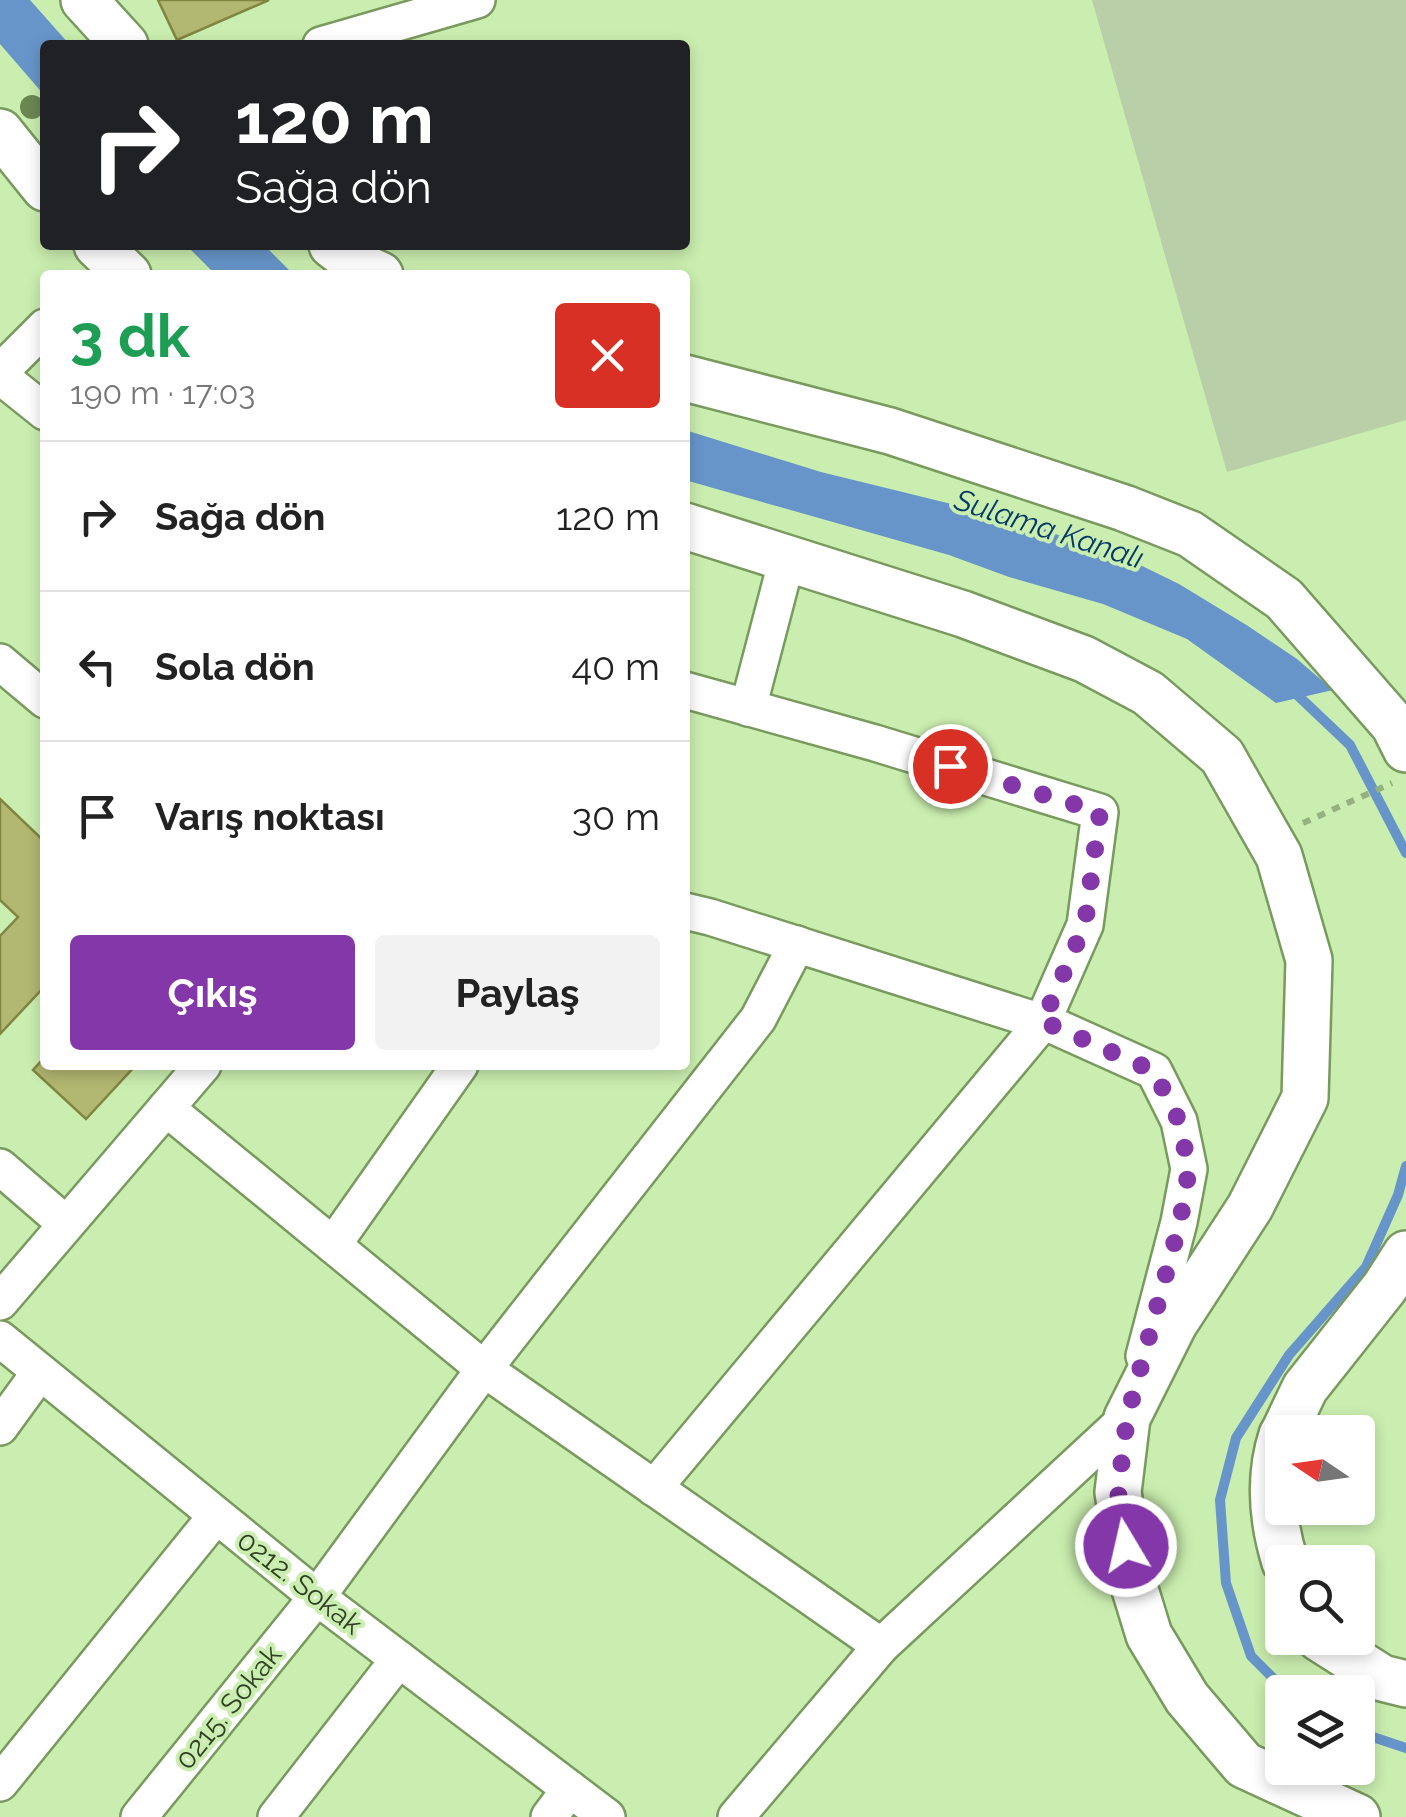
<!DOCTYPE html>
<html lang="tr">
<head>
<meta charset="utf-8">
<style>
  body { margin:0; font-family:Raleway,sans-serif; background:#f2f2f2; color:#222; height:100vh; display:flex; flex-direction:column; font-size:38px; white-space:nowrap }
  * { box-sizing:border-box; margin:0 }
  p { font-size:32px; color:#767676 }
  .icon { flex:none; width:55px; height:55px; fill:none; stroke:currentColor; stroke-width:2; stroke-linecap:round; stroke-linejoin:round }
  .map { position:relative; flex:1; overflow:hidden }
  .panel { position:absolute; left:40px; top:270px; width:650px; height:800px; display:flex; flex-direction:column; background:#fff; border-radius:10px; box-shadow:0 5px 15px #0003 }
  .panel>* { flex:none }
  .banner { position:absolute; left:40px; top:40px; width:650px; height:210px; border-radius:10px; box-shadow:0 5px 15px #0003; background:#202124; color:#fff; overflow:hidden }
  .needle { width:65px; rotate:283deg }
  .buttons { position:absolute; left:1265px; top:1415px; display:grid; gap:20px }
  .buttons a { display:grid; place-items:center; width:110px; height:110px; border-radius:10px; background:#fff; box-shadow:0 5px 15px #0003; font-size:50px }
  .pin { position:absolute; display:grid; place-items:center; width:85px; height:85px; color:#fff; margin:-42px; border:5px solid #fff; border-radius:50%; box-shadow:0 2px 10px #0007 }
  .me { position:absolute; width:110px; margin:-55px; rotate:351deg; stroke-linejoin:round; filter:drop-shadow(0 0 8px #0008) }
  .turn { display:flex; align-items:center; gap:35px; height:210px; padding:0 30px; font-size:45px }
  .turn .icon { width:130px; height:130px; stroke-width:2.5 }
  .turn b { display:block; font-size:70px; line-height:85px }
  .round { display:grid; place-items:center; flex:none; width:105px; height:105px; border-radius:10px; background:#f2f2f2 }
  .summary { display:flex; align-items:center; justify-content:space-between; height:170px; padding:0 30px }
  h1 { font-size:60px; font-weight:700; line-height:75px; color:#1e9e55 }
  .cta { display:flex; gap:20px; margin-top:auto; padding:20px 30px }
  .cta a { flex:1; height:115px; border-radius:10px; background:#8337a9; color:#fff; font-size:40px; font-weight:700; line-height:115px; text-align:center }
  .cta a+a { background:#f2f2f2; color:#222 }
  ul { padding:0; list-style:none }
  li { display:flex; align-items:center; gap:30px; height:150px; padding:0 30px; border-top:2px solid #e0e0e0 }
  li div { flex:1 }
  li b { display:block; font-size:38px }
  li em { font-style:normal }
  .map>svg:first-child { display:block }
  .green { fill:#b8cfa7 }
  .water { fill:#6795c9 }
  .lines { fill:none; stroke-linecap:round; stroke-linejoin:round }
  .stream { stroke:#6795c9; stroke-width:10 }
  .building { fill:#b2b771; stroke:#808540; stroke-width:2.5 }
  .minor-casing { stroke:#799a5f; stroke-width:40 }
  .tertiary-casing { stroke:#799a5f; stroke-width:50 }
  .path { stroke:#94b17f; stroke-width:6; stroke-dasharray:8 8; stroke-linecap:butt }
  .minor { stroke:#fff; stroke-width:35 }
  .tertiary { stroke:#fff; stroke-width:45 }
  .tree { fill:#6b8752 }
  .route { stroke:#8337a9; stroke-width:18; stroke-dasharray:0 32.4 }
  .labels { text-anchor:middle; stroke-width:8; stroke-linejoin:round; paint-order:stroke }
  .street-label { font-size:28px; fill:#313f26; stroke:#caeeaf }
  .water-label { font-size:30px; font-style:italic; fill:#043969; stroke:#caeeaf }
</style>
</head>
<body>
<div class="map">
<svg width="1406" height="1817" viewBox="0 0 1406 1817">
  <rect width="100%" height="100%" fill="#caeeaf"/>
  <path class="green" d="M1092,0H1406V420L1227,472Z"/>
  <g class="water">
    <path d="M0,0H30L70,45H45V96L0,44Z"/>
    <path d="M186,245H264L294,275H216Z"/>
    <path d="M685,430L821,472L1033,524L1081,545L1136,563L1179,584L1248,626L1297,659L1333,690L1276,703L1187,639L1103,604L1009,577L949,555L685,480Z"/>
  </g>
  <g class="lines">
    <g class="stream">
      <path d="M1291,689L1350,745L1406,853"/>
      <path d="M1287,1692L1251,1656L1226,1583L1220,1500L1236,1438L1289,1355L1366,1267L1398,1195L1406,1166"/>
      <path d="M1358,1732L1406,1748"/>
    </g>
  </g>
  <g class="building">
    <path d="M158,0H269L177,40Z"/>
    <path d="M0,799L45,842V986L0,1034V936L18,917L0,900Z"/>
    <path d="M45,1057V1065H136L86,1119L33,1070Z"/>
  </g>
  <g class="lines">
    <defs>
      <g id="minor">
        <path d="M321,45L477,0"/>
        <path d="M0,372L45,327"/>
        <path d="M0,376L45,412"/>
        <path d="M0,662L45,700"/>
        <path d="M748,708L787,559"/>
        <path d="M685,911L710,917L1054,1026L1154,1071L1179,1121L1189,1169L1179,1222L1144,1356"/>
        <path d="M166,1108L484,1369L881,1646"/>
        <path d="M0,1167L66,1224"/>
        <path d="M333,1245L460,1065"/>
        <path d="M0,1302L203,1065"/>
        <path d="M0,1339L317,1597L607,1817"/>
        <path d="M0,1427L40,1372"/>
        <path d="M654,1488L1042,1023L1085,925L1100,812L875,743L685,690"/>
        <path d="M0,1783L216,1516"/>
        <path d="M139,1817L317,1597L484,1369L758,1019L797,944"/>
        <path d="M276,1817L399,1659"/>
        <path d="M549,1817L570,1789"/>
        <path d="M736,1817L881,1646L1127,1418L1130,1406"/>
      </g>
      <g id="tertiary">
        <path d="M84,0L125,45"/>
        <path d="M0,132L45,188"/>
        <path d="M97,245L128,275"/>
        <path d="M332,245L358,265L380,275"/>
        <path d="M685,378L890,431L1124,508L1190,534L1284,599L1394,725L1406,749"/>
        <path d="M685,526L963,614L1084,659L1148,693L1222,756L1279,856L1309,960L1305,1098L1250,1207L1174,1324L1127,1418L1118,1492L1130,1573L1149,1635L1187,1698L1244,1765L1357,1817"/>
        <path d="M1284,1432L1305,1388L1385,1287L1406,1254"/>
        <path d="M1282,1435C1268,1478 1272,1520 1285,1562"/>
        <path d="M1319,1638L1382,1678L1406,1684"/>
      </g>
    </defs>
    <use href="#minor" class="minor-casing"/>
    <use href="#tertiary" class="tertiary-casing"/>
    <path class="path" d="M1303,823L1392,783"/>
    <use href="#minor" class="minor"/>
    <use href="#tertiary" class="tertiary"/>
  </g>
  <circle class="tree" cx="32" cy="107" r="12"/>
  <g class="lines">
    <path class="route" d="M950,766L1100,812L1085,924L1042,1023L1054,1026L1154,1071L1179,1121L1189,1169L1180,1222L1127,1418L1118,1492L1126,1546"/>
  </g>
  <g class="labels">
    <g class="street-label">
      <text transform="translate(300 1582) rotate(38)" y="10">0212. Sokak</text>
      <text transform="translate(228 1707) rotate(-51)" y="10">0215. Sokak</text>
    </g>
    <g class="water-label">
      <text transform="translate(1049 529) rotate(18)" y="10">Sulama Kanalı</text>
    </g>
  </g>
</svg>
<div class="buttons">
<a><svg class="needle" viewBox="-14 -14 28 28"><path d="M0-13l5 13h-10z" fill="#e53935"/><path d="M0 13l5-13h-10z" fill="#767676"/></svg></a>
<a><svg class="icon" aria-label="search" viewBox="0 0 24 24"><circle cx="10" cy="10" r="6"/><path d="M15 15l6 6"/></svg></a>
<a><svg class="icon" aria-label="layers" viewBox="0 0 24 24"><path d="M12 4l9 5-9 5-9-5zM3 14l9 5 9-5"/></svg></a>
</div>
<div class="pin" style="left:950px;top:766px;background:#d93025"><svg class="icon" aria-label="arrive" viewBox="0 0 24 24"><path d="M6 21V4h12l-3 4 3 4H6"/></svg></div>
<svg class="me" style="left:1126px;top:1546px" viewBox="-20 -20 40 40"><circle r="17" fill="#8337a9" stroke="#fff" stroke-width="3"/><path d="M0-11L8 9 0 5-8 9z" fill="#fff"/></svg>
<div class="banner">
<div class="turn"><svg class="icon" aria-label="right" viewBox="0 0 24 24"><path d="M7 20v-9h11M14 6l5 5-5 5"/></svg><div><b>120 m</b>Sağa dön</div></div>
</div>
<section class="panel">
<div class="summary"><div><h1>3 dk</h1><p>190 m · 17:03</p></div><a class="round" style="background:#d93025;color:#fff"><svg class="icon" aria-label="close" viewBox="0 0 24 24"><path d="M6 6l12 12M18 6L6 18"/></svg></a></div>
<ul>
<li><svg class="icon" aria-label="right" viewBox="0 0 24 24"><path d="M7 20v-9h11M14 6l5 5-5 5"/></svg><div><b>Sağa dön</b></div><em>120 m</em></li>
<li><svg class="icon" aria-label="left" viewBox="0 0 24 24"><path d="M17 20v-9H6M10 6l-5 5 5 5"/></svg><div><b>Sola dön</b></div><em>40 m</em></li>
<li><svg class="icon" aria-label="arrive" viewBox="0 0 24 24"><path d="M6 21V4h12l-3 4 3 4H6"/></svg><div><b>Varış noktası</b></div><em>30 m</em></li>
</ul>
<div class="cta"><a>Çıkış</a><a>Paylaş</a></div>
</section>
</div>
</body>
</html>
